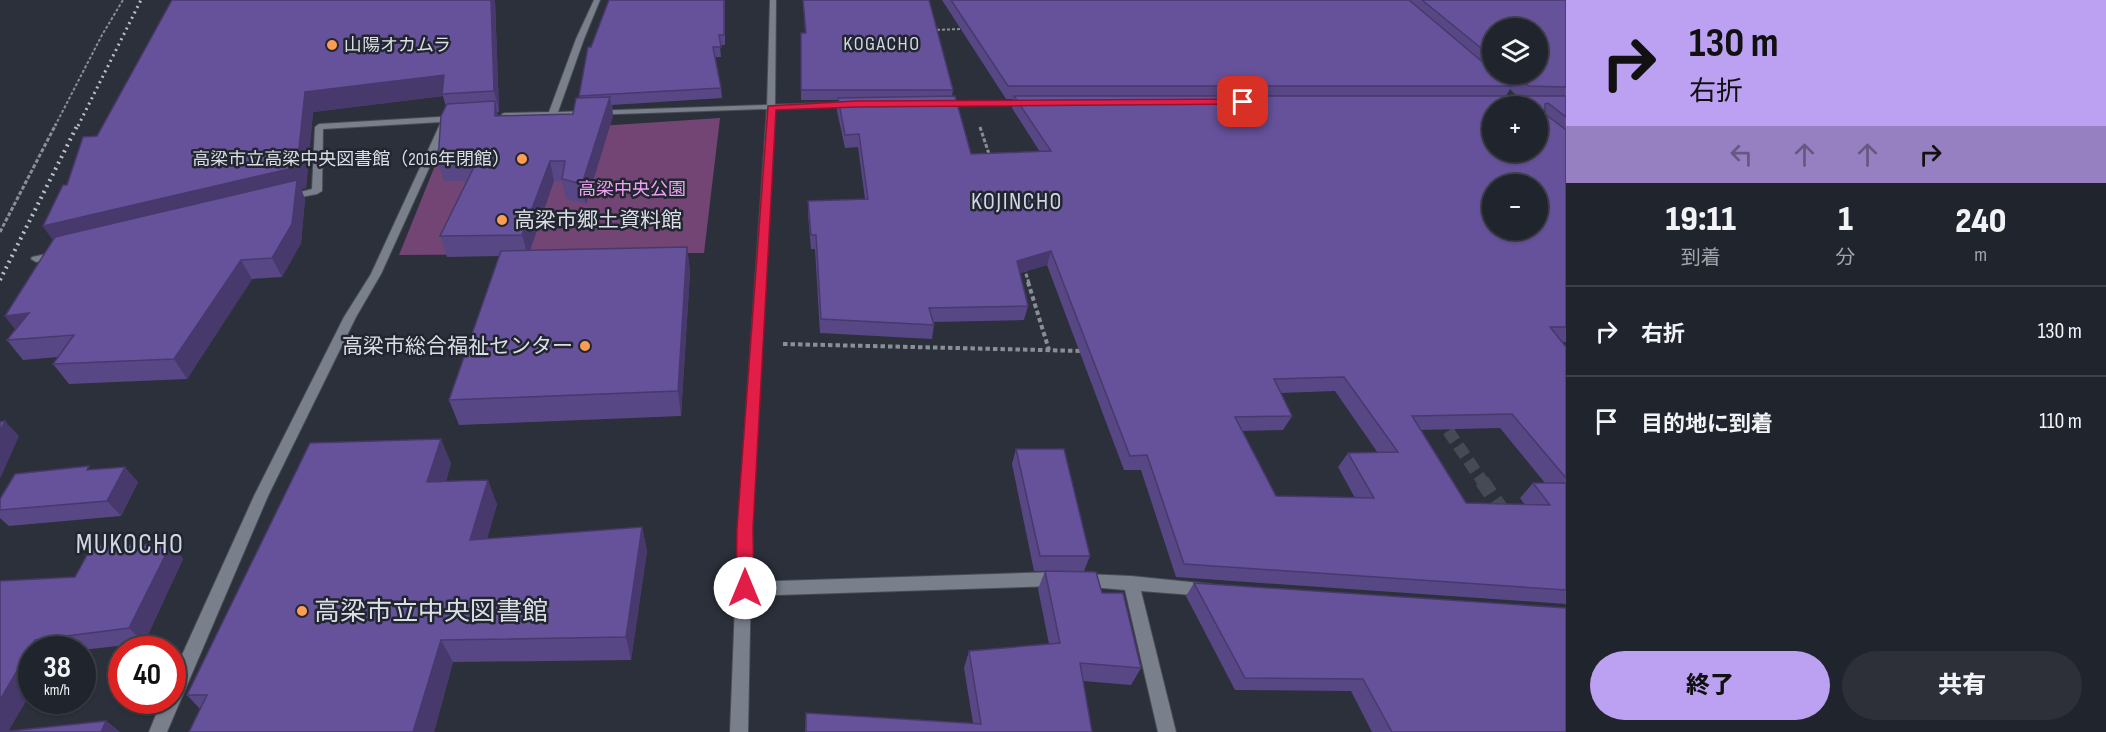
<!DOCTYPE html>
<html lang="ja">
<head>
<meta charset="utf-8">
<style>
  body { margin:0; font-family:"Sofia Sans Condensed","Noto Sans JP",sans-serif; background:#2d3038; color:#f1f3f6; height:100vh; display:flex; flex-direction:column; font-size:22px; white-space:nowrap }
  * { box-sizing:border-box; margin:0 }
  p { font-size:20px; color:#a2a4a9 }
  .icon { flex:none; width:33px; height:33px; fill:none; stroke:currentColor; stroke-width:2; stroke-linecap:round; stroke-linejoin:round }
  .map { position:relative; flex:1; overflow:hidden }
  .drawer { display:flex; flex-direction:column; background:#20242c; width:540px }
  .drawer>* { flex:none }
  .banner { background:#bca0f2; color:#111; overflow:hidden }
  .tools { position:absolute; left:1482px; top:18px; display:grid; gap:12px }
  .tools a { display:grid; place-items:center; width:66px; height:66px; border-radius:50%; background:#20242c; box-shadow:0 2px 4px #0004,0 0 0 2px #3d4148; font-size:30px }
  .speed { position:absolute; left:18px; top:636px; display:flex; gap:12px; font-size:30px; font-weight:700; text-align:center }
  .speed>* { display:grid; place-content:center; width:78px; height:78px; border-radius:50%; background:#20242c; box-shadow:0 2px 4px #0004,0 0 0 2px #3d4148; line-height:1 }
  .speed small { font-size:15px; font-weight:400 }
  .speed .limit { border:9px solid #d22; background:#fff; color:#111 }
  .pin { position:absolute; display:grid; place-items:center; width:51px; height:51px; color:#fff; margin:-26px; border-radius:12px; box-shadow:0 3px 9px #0006 }
  .me { position:absolute; width:66px; margin:-33px; rotate:0deg; stroke-linejoin:round; filter:drop-shadow(0 0 4px #0008) }
  .turn { display:flex; align-items:center; gap:21px; height:126px; padding:0 24px; font-size:27px }
  .turn .icon { width:78px; height:78px; stroke-width:2.5 }
  .turn b { display:block; font-size:42px; line-height:51px }
  .lanes { display:flex; align-items:center; height:57px; padding:0 24px; background:#0003; justify-content:center; gap:30px; direction:ltr }
  .lanes .off { opacity:.35 }
  .eta { display:flex; justify-content:space-evenly; align-items:center; height:102px; text-align:center }
  .eta b { font-size:36px; font-weight:800; line-height:42px }
  .cta { display:flex; gap:12px; margin-top:auto; padding:12px 24px }
  .cta a { flex:1; height:69px; border-radius:36px; background:#bca0f2; color:#111; font-size:24px; font-weight:800; line-height:69px; text-align:center }
  .cta a+a { background:#2d3038; color:#f1f3f6 }
  ul { padding:0; list-style:none }
  li { display:flex; align-items:center; gap:18px; height:90px; padding:0 24px; border-top:2px solid #3d4148 }
  li div { flex:1 }
  li b { display:block; font-size:22px }
  li em { font-style:normal }
  main { display:flex; flex:1; min-height:0 }
  .map>svg:first-child { display:block }
  .green { fill:#724574 }
  .lines { fill:none; stroke-linecap:round; stroke-linejoin:round }
  .minor-tunnel-far1 { stroke:#454a54; stroke-width:12; stroke-dasharray:12 6; stroke-linecap:butt }
  .minor-tunnel { stroke:#454a54; stroke-width:15; stroke-dasharray:15 8; stroke-linecap:butt }
  .minor-casing { stroke:#484c54; stroke-width:2 }
  .tertiary-casing { stroke:#484c54; stroke-width:2 }
  .path-far2 { stroke:#8a8e96; stroke-width:2; stroke-dasharray:3 2; stroke-linecap:butt }
  .path-far1 { stroke:#8a8e96; stroke-width:3; stroke-dasharray:4 2; stroke-linecap:butt }
  .path { stroke:#8a8e96; stroke-width:4; stroke-dasharray:4.5 3; stroke-linecap:butt }
  .minor { fill:#797f8b; fill-rule:evenodd }
  .tertiary { fill:#797f8b; fill-rule:evenodd }
  .rail-far1 { stroke:#bbc0c6; stroke-width:3; stroke-dasharray:2 4; stroke-linecap:butt }
  .rail { stroke:#bbc0c6; stroke-width:4; stroke-dasharray:2 4.5; stroke-linecap:butt }
  .wall { fill:#584785; fill-rule:evenodd }
  .shaded-wall { fill:#47396c }
  .building { fill:#66529b; stroke:#47396c; stroke-width:1.5; fill-rule:evenodd }
  .route { fill:#e11d48; stroke:#92132f; stroke-width:1.5 }
  .poi-dot { fill:#fc9d53; stroke:#222630; stroke-width:2 }
  .labels { text-anchor:middle; stroke-width:5; stroke-linejoin:round; paint-order:stroke }
  .far-poi-label { font-size:18px; fill:#dbdfe5; stroke:#222630; text-anchor:start }
  .far-park-label { font-size:18px; fill:#f1a1f5; stroke:#222630 }
  .far-quarter-label { font-size:20px; letter-spacing:1.5px; fill:#d1d8e5; stroke:#222630 }
  .poi-label { font-size:21px; fill:#dbdfe5; stroke:#222630; text-anchor:start }
  .quarter-label { font-size:24px; letter-spacing:1.5px; fill:#d1d8e5; stroke:#222630 }
  .near-poi-label { font-size:26px; fill:#dbdfe5; stroke:#222630; text-anchor:start }
  .near-quarter-label { font-size:28px; letter-spacing:1.5px; fill:#d1d8e5; stroke:#222630 }
</style>
</head>
<body>
<main>
<div class="map">
<svg width="1566" height="732" viewBox="0 0 1566 732">
  <rect width="100%" height="100%" fill="#2b303a"/>
  <path class="green" d="M720,118L704,253L399,255L447,136Z"/>
  <g class="lines">
    <path class="minor-tunnel-far1" d="M1438,416L1483,482"/>
    <path class="minor-tunnel" d="M1482,481L1506,516"/>
    <defs>
      <g id="minor">
        <path d="M594,0H600L584,39L558,112L854,102L858,104L854,106L502,118V114L505,113L549,112L576,39Z"/>
        <path d="M940,101H1028L1032,103L1028,105H943L939,103Z"/>
        <path d="M455,116L459,119L450,122L381,274L356,317L268,496L167,732H149L162,700H172V677L254,496L344,317L371,274L441,122L323,129L322,191L317,194L285,200V196L312,189L315,127L319,124Z"/>
        <path d="M56,252L60,253L61,255L60,257L36,262L31,259L32,257Z"/>
        <path d="M1056,572L1061,574L1064,579L1061,584L1056,586L745,596L740,594L737,589L740,584L745,582Z"/>
        <path d="M1085,574L1131,576L1210,584L1213,589L1210,594L1205,596L1141,591L1176,732H1158L1125,590L1080,586L1077,581L1080,576Z"/>
      </g>
      <path id="tertiary" d="M770,0H776L775,108L752,528L748,732H730L738,528L767,108Z"/>
    </defs>
    <use href="#minor" class="minor-casing"/>
    <use href="#tertiary" class="tertiary-casing"/>
    <g class="path-far2">
      <path d="M932,30L963,29"/>
      <path d="M55,126L102,35L123,0"/>
    </g>
    <g class="path-far1">
      <path d="M980,127L990,157"/>
      <path d="M0,232L56,124"/>
      <path d="M1024,268L1029,283"/>
    </g>
    <g class="path">
      <path d="M1028,282L1049,350"/>
      <path d="M783,344L1084,351"/>
    </g>
    <use href="#minor" class="minor"/>
    <use href="#tertiary" class="tertiary"/>
    <path class="rail-far1" d="M78,126L141,0"/>
    <path class="rail" d="M0,280L78,124"/>
  </g>
  <g class="wall">
    <path d="M172,0H495L499,112H497L498,116L573,114L579,98L591,47L725,0V45H720L721,57H715L721,88L722,98L612,105L613,116L586,204L566,199L562,181H554L530,251L687,247L690,272L681,416L459,425L449,400L499,256L447,257L440,236L467,181H444L438,161L446,107L443,96L313,112L306,188L301,189L305,199L301,243L282,277L252,279L187,379L69,384L53,364L58,357L23,360L7,340L15,329L5,316L53,240L43,226L97,136Z"/>
    <path d="M803,0H929L953,90L952,96L971,154L1040,152L1012,108L1013,99H1006L942,0H1566V342H1562L1566,347V604L1176,577L1141,470H1124L1047,265L1020,273L1028,306L1024,320L933,322L934,325L932,339L820,333L815,249H811L808,214V201L865,199L858,147L845,148L837,111L838,100H801V33H805ZM1492,28L1538,74H1492ZM1510,89L1517,96H1506ZM1335,391L1378,453H1348L1338,467L1355,498L1276,496L1242,431L1283,430L1292,416L1280,393ZM1500,428L1545,483H1533L1520,498L1525,505L1466,503L1420,430Z"/>
    <path d="M1016,449L1090,556L1084,571H1034L1012,464Z"/>
    <path d="M451,463L446,481L497,504L487,539L642,527L647,551L631,660L453,662L434,732H189L200,709L187,695Z"/>
    <path d="M93,470L138,482L121,516L9,526L0,518V510Z"/>
    <path d="M171,544L183,559L144,643L82,650H32L9,731L106,721L120,732H0V581L75,577Z"/>
    <path d="M1045,571L1102,593L1141,668L1131,685L1083,681L1092,732H805L806,713L973,723L964,668L969,651L1049,644L1038,589Z"/>
    <path d="M1194,583L1566,732H1372L1351,691L1235,690L1186,596Z"/>
  </g>
  <g class="shaded-wall">
    <path d="M491,0H495L499,112L494,91Z"/>
    <path d="M444,75L443,96L313,112L306,188L301,189L305,199L301,243L282,277L272,258L59,248L43,226L305,92Z"/>
    <path d="M610,97L613,116L586,204L582,184Z"/>
    <path d="M495,101L499,120L495,116Z"/>
    <path d="M550,161L554,181L528,256L522,235Z"/>
    <path d="M687,247L690,272L681,416L678,391Z"/>
    <path d="M1051,251L1047,265L1014,275L1017,261Z"/>
    <path d="M241,260L252,279L187,379L174,359Z"/>
    <path d="M29,313L21,336L5,316Z"/>
    <path d="M5,421L19,436L0,479V431Z"/>
    <path d="M441,439L451,463L438,506L427,482Z"/>
    <path d="M125,467L138,482L121,516L107,501Z"/>
    <path d="M488,480L497,504L480,564L470,540Z"/>
    <path d="M642,527L647,551L631,660L626,637Z"/>
    <path d="M171,544L183,559L144,643L129,628Z"/>
    <path d="M35,640L47,650H32V691L8,732H0V700Z"/>
    <path d="M441,640L453,662L434,732H413Z"/>
    <path d="M106,721L120,732H101Z"/>
  </g>
  <g class="building">
    <path d="M172,0H491L494,91L442,94L444,75L305,92L297,167L43,226L63,185H67L83,137L97,136Z"/>
    <path d="M609,0H724V35H719L721,47H713L721,88L579,96L588,47H591Z"/>
    <path d="M803,0H929L953,90H801V33H806Z"/>
    <path d="M951,0H1409L1492,70V74H1497L1512,86H1008Z"/>
    <path d="M1422,0H1566V87L1529,86L1513,74H1538V28H1492V57Z"/>
    <path d="M955,96L971,154L1051,151L1014,96H1566V117L1548,103L1545,104V114L1566,130V327H1550L1566,347V478L1512,414L1412,416L1466,503L1550,505L1533,483H1566V590L1184,564L1147,455L1130,456L1051,251L1017,261L1028,306L929,308L934,325L821,319L816,235H811L808,201L868,199L859,134L845,135L838,98ZM1492,106H1538V152H1492ZM1492,184H1538V230H1492ZM1344,377L1398,452L1348,453L1374,498L1276,496L1235,417L1292,416L1274,379Z"/>
    <path d="M610,97L582,184L562,179L565,161H550L522,235L440,236L477,161H438L441,116L447,104L495,101V116L573,114L576,98Z"/>
    <path d="M297,180L292,224L272,258L241,260L174,359L53,364L74,335L7,340L29,313L5,316L55,237Z"/>
    <path d="M687,247L678,391L449,400L501,251Z"/>
    <path d="M5,421L0,431V422Z"/>
    <path d="M441,439L427,482L488,480L470,540L642,527L626,637L441,640L413,732H189L207,695H187L310,443Z"/>
    <path d="M1016,449H1064L1090,556H1040Z"/>
    <path d="M89,466L87,470L125,467L107,501L0,510V499L15,474Z"/>
    <path d="M171,544L129,628L35,640L0,700V581L75,577L92,546Z"/>
    <path d="M1045,571L1096,572L1102,593H1123L1141,668L1080,663L1092,732H806V713L981,724L969,651L1060,643Z"/>
    <path d="M1194,583L1566,608V732H1392L1363,679L1245,678Z"/>
    <path d="M106,721L101,732H0Z"/>
  </g>
  <path class="route" d="M1243,99L1247,102L1246,104L856,107L776,110L753,528L754,588L751,594L745,596L739,594L736,588L737,528L768,106L856,101Z"/>
  <g class="poi-dot">
    <circle cx="332" cy="45" r="6"/>
    <circle cx="522" cy="159" r="6"/>
    <circle cx="502" cy="220" r="6"/>
    <circle cx="585" cy="346" r="6"/>
    <circle cx="302" cy="611" r="6"/>
  </g>
  <g class="labels">
    <g class="far-poi-label">
      <text x="344" y="51">山陽オカムラ</text>
      <text x="510" y="165" text-anchor="end">高梁市立高梁中央図書館（2016年閉館）</text>
    </g>
    <g class="far-park-label">
      <text x="632" y="195">高梁中央公園</text>
    </g>
    <g class="far-quarter-label">
      <text x="882" y="50">KOGACHO</text>
    </g>
    <g class="poi-label">
      <text x="514" y="227">高梁市郷土資料館</text>
      <text x="573" y="353" text-anchor="end">高梁市総合福祉センター</text>
    </g>
    <g class="quarter-label">
      <text x="1017" y="209">KOJINCHO</text>
    </g>
    <g class="near-poi-label">
      <text x="314" y="620">高梁市立中央図書館</text>
    </g>
    <g class="near-quarter-label">
      <text x="130" y="553">MUKOCHO</text>
    </g>
  </g>
</svg>
<div class="tools">
<a><svg class="icon" aria-label="layers" viewBox="0 0 24 24"><path d="M12 4l9 5-9 5-9-5zM3 14l9 5 9-5"/></svg></a>
<a>+</a>
<a>−</a>
</div>
<div class="speed"><div>38<small>km/h</small></div><div class="limit">40</div></div>
<div class="pin" style="left:1243px;top:102px;background:#d93025"><svg class="icon" aria-label="arrive" viewBox="0 0 24 24"><path d="M6 21V4h12l-3 4 3 4H6"/></svg></div>
<svg class="me" style="left:745px;top:588px" viewBox="-20 -20 40 40"><circle r="19" fill="#fff"/><path d="M0-13L10 11 0 6-10 11z" fill="#e11d48"/></svg>
</div>
<section class="drawer">
<div class="banner">
<div class="turn"><svg class="icon" aria-label="right" viewBox="0 0 24 24"><path d="M7 20v-9h11M14 6l5 5-5 5"/></svg><div><b>130 m</b>右折</div></div>
<div class="lanes"><svg class="icon off" aria-label="left" viewBox="0 0 24 24"><path d="M17 20v-9H6M10 6l-5 5 5 5"/></svg><svg class="icon off" aria-label="ahead" viewBox="0 0 24 24"><path d="M12 20V5M6 11l6-6 6 6"/></svg><svg class="icon off" aria-label="ahead" viewBox="0 0 24 24"><path d="M12 20V5M6 11l6-6 6 6"/></svg><svg class="icon" aria-label="right" viewBox="0 0 24 24"><path d="M7 20v-9h11M14 6l5 5-5 5"/></svg></div>
</div>
<div class="eta">
<div><b>19:11</b><p>到着</p></div>
<div><b>1</b><p>分</p></div>
<div><b>240</b><p>m</p></div>
</div>
<ul>
<li><svg class="icon" aria-label="right" viewBox="0 0 24 24"><path d="M7 20v-9h11M14 6l5 5-5 5"/></svg><div><b>右折</b></div><em>130 m</em></li>
<li><svg class="icon" aria-label="arrive" viewBox="0 0 24 24"><path d="M6 21V4h12l-3 4 3 4H6"/></svg><div><b>目的地に到着</b></div><em>110 m</em></li>
</ul>
<div class="cta"><a>終了</a><a>共有</a></div>
</section>
</main>
</body>
</html>
